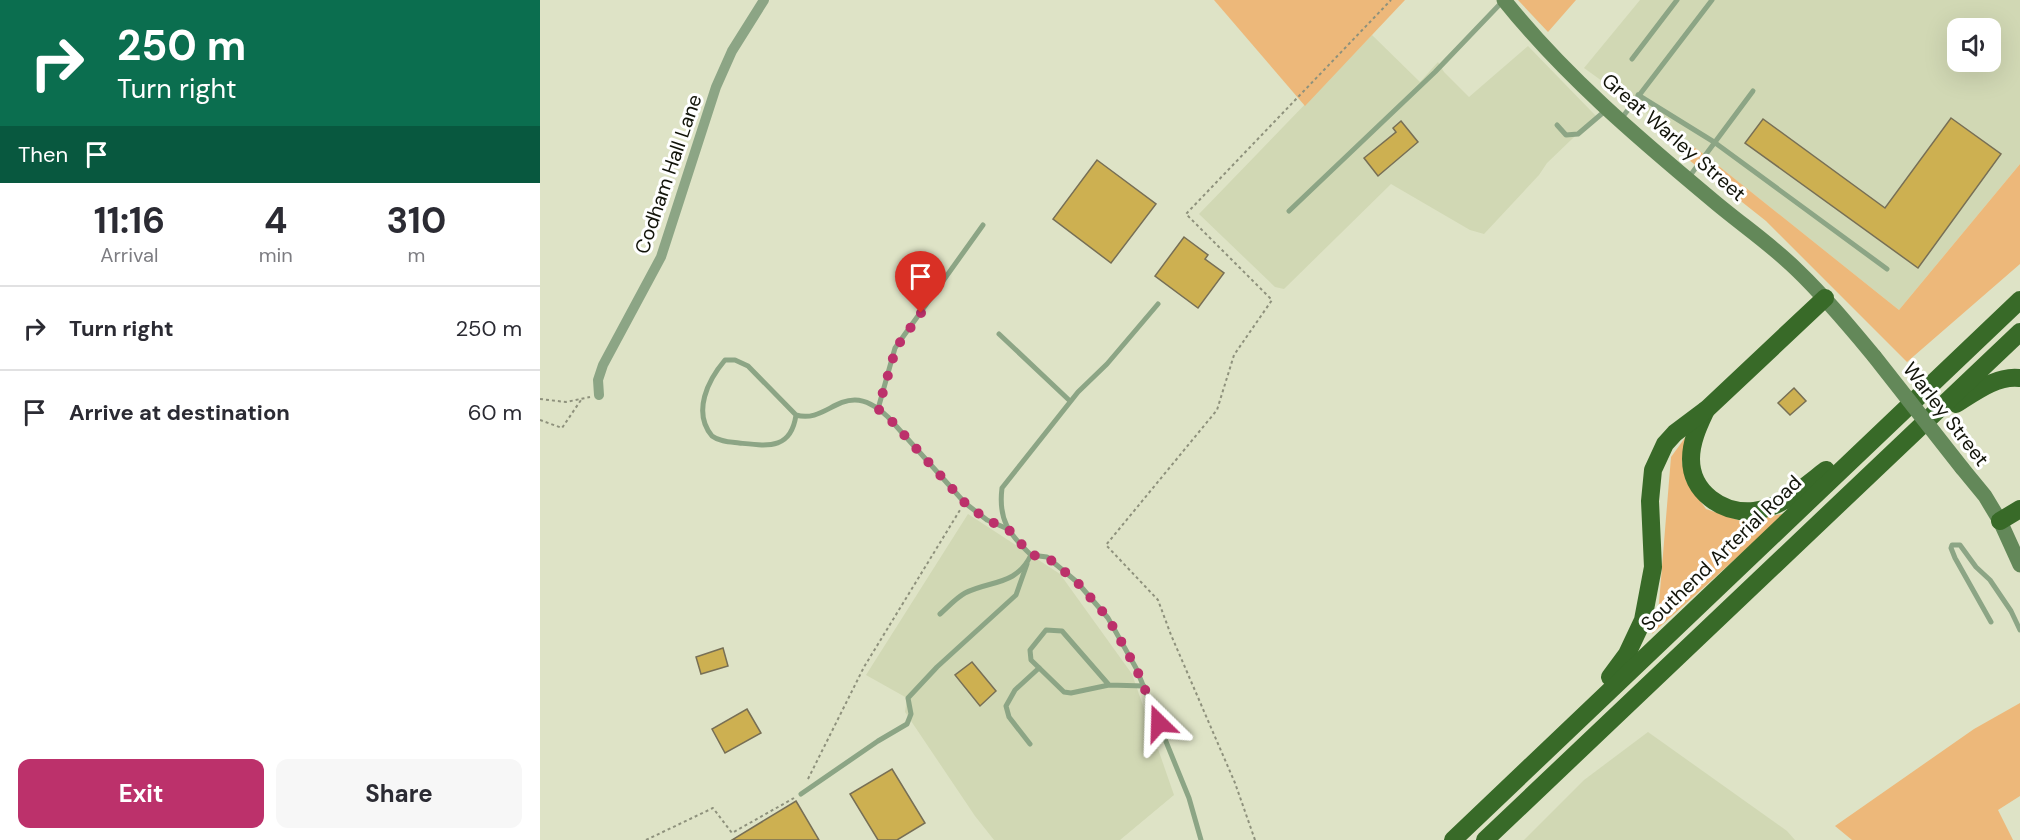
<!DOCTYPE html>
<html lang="en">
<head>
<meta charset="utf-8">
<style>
  body { margin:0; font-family:"DM Sans",sans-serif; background:#f7f7f7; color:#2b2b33; height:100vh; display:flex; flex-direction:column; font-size:22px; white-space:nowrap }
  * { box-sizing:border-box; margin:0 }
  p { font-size:20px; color:#7c7c81 }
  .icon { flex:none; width:33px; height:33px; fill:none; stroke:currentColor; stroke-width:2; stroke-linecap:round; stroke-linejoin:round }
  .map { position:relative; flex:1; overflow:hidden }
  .side { display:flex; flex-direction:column; background:#fff; width:540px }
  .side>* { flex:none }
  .hud { background:#0b6e4f; color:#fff; overflow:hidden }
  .buttons { position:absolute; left:1407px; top:18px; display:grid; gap:12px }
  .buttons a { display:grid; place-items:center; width:54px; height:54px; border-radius:12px; background:#fff; box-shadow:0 6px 24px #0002; font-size:30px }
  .pin { position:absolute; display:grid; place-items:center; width:51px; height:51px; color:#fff; margin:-62px -26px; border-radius:50% 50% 50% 0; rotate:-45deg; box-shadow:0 0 6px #0007 }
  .pin .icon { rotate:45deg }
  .me { position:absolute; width:66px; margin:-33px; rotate:338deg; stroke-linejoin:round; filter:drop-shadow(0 0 4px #0008) }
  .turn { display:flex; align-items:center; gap:21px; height:126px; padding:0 18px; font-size:27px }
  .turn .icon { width:78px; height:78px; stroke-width:2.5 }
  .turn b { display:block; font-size:42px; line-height:51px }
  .then { display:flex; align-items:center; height:57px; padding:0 18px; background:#0003; gap:12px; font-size:22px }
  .eta { display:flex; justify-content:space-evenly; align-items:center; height:102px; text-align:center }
  .eta b { font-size:36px; font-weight:700; line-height:42px }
  .action { display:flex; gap:12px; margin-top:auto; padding:12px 18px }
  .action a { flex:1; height:69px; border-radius:12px; background:#bc316b; color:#fff; font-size:24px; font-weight:700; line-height:69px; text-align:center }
  .action a+a { background:#f7f7f7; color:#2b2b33 }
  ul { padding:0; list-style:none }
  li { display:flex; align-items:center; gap:18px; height:84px; padding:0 18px; border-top:2px solid #e1e1e2 }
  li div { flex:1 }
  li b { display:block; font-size:22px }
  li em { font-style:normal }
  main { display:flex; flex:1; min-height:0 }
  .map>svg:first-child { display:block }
  .built { fill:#d1d8b4; fill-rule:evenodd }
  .green { fill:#edb87a }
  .building { fill:#cdb051; stroke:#776f55; stroke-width:1.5 }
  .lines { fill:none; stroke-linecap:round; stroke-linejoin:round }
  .path { stroke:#8e917c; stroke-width:2; stroke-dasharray:3 3; stroke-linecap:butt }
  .service { stroke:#8ca585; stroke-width:5 }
  .minor { stroke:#8ca585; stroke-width:10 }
  .secondary { stroke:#638859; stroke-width:15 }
  .trunk { stroke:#386a28; stroke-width:18 }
  .secondary-bridge { stroke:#638859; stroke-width:15 }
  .route { stroke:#bc316b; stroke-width:10; stroke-dasharray:0 18 }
  .labels { text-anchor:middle; stroke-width:6; stroke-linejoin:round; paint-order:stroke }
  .street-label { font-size:20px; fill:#12140a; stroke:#fff }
</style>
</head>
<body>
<main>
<section class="side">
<div class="hud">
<div class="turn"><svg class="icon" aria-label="right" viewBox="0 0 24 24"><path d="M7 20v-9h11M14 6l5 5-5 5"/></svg><div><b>250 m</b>Turn right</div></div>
<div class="then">Then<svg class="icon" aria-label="arrive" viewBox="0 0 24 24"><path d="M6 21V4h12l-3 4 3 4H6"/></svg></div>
</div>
<div class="eta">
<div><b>11:16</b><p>Arrival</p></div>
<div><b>4</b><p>min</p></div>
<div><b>310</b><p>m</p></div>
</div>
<ul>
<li><svg class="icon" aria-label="right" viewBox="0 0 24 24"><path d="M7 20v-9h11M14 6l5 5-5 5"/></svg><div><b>Turn right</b></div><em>250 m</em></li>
<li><svg class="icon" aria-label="arrive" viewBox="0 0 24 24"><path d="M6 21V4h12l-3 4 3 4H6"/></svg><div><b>Arrive at destination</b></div><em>60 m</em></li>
</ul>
<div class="action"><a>Exit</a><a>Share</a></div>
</section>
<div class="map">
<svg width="1480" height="840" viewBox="0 0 1480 840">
  <rect width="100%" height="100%" fill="#dee3c6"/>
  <g class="built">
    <path d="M1100,0H1480V164L1359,310L1165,155L1044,68ZM1418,28H1450V62H1418Z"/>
    <path d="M832,35L880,82L898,62L904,72L929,97L988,46L1056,116L1007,163L999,175L944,234L930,230L851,184L744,289L735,287L659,214Z"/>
    <path d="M428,514L520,574L592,674L634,795L580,840H454L435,816L365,712L367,698L326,675Z"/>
    <path d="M1108,732L1247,831L1255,840H984L1044,780Z"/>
  </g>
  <g class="green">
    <path d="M674,0H865L765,106Z"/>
    <path d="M978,0H1036L1008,32Z"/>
    <path d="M1120,123L1165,155L1359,310L1480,164V264L1367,362L1226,221L1130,145Z"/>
    <path d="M1147,435L1142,462L1146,481L1166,509L1204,522L1246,513L1112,634L1119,603L1131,457Z"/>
    <path d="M1480,703V796L1458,810L1473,840H1312L1295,826L1434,729Z"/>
  </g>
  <g class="building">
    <path d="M1411,118L1461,154L1378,268L1205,143L1223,119L1345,208Z"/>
    <path d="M861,121L878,142L838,176L824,158L856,132L853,128Z"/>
    <path d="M557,160L616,204L571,263L513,219Z"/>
    <path d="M644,237L668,255L665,259L684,273L658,308L615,276Z"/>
    <path d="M1254,388L1266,401L1250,415L1238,403Z"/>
    <path d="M183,648L188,666L161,674L156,657Z"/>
    <path d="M432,662L456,691L440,706L415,675Z"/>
    <path d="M207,709L221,733L185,753L172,729Z"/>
    <path d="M352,769L385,823L357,840H338L310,794Z"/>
    <path d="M256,801L279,840H192Z"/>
  </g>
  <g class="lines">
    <g class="path">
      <path d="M0,399L26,402L50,397"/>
      <path d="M0,420L22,428L41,400"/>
      <path d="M268,779L324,667L420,510"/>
      <path d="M106,840L173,808L192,833L254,798"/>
      <path d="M715,840L695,783L631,635L618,600L566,545L677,410L694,355L732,300L646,214L851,0"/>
    </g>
    <g class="service">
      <path d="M1092,59L1137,0"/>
      <path d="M1098,95L1174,142L1347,269"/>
      <path d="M1081,119L1172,0"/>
      <path d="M1017,125L1026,135L1038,134L1065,111"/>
      <path d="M1149,177L1213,91"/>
      <path d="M749,211L895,72L962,2"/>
      <path d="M459,334L530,401"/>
      <path d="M338,409L355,348L443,225"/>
      <path d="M256,415C251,450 228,446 199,443C190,442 180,442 172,436C152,412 168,380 185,360H195L208,366L256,415C290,425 304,375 348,417L425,503L447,520L468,529"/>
      <path d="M491,555C469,534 458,520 462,488L538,392L567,364L618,304"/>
      <path d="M400,614C408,607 416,598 425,593C451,580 476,586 491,555L507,557L537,582L568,618L596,668L649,798L661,840"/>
      <path d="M1451,622L1415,558L1411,548L1412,545H1420L1436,567L1450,580L1471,611L1480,630"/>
      <path d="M569,685L522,631L506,630L490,650L491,660L524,692L531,693L569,685L604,686"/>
      <path d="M490,744L469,717L466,706L475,690L499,668"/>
      <path d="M261,794L338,741L367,724L371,714L368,698L397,667L476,595L487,564"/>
    </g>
    <path class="minor" d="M59,395L58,380L63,365L121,257L176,87L192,51L224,0"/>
    <g class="secondary">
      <path d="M964,0C1024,75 1097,137 1170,198C1199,223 1231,244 1258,271C1285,297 1309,326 1334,356"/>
      <path d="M1422,468L1445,496L1460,521L1480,565"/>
    </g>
    <g class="trunk">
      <path d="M1416,404C1435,392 1457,375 1480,378"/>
      <path d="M1166,410C1159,425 1151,441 1151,459C1151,492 1182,514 1214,511C1242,508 1265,486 1286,470"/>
      <path d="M1460,521L1480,509"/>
      <path d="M1070,677L1087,654L1103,620L1113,567L1110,501L1113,470L1125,444L1135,433L1167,409L1285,298"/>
      <path d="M913,840L1480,300"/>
      <path d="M945,840L1480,332"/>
    </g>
    <path class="secondary-bridge" d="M1334,356L1422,468"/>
  </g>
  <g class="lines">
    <path class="route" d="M381,313L356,348L338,409L348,417L425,503L447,520L468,529L491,555L507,557L537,582L568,618L596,668L619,723"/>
  </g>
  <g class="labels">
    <g class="street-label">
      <text transform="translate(1134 137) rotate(41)" y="7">Great Warley Street</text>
      <text transform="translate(128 174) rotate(-71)" y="7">Codham Hall Lane</text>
      <text transform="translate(1406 414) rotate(52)" y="7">Warley Street</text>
      <text transform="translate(1181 553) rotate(-44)" y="7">Southend Arterial Road</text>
    </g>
  </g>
</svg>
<div class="buttons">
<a><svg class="icon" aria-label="sound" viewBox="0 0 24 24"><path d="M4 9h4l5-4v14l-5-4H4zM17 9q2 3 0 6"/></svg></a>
</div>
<div class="pin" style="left:381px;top:313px;background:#d93025"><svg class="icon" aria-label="arrive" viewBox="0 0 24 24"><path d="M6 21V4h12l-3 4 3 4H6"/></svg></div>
<svg class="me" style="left:619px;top:723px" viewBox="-20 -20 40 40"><path d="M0-17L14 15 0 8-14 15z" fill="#bc316b" stroke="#fff" stroke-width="4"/></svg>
</div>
</main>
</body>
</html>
